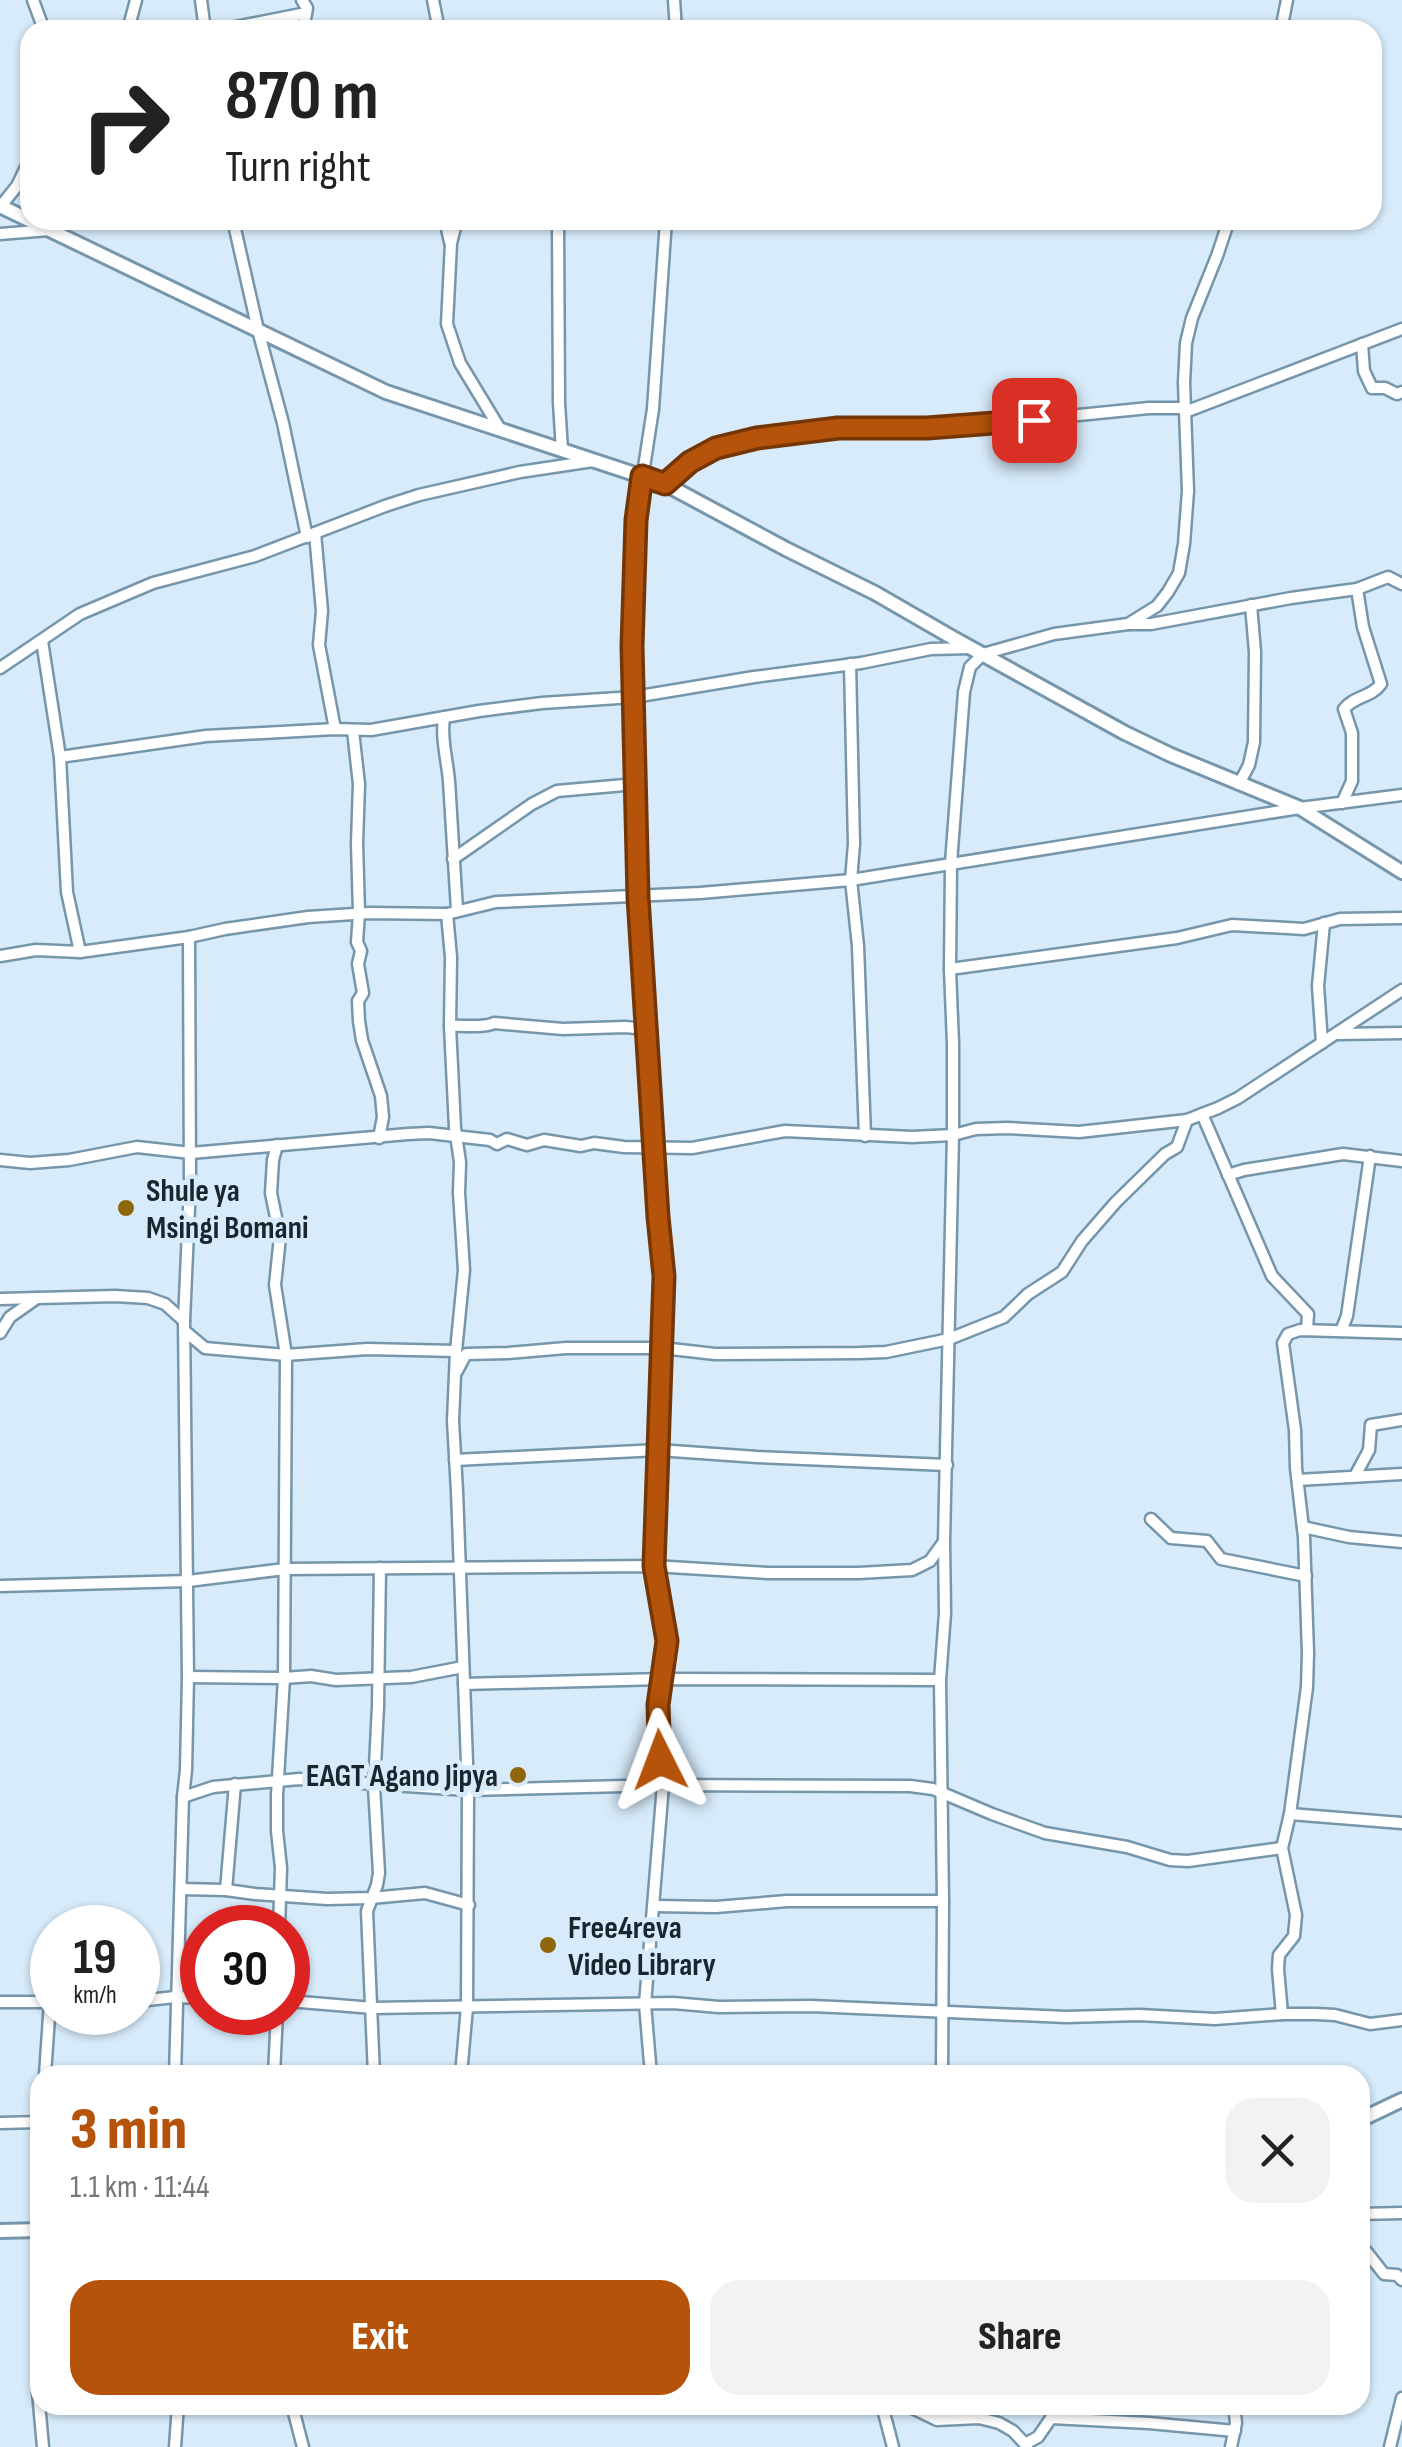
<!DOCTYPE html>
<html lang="en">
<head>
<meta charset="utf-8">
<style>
  body { margin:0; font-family:"Sofia Sans Condensed",sans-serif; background:#f2f2f2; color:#222; height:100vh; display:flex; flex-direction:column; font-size:38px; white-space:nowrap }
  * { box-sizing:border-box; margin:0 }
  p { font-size:32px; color:#767676 }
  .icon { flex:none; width:55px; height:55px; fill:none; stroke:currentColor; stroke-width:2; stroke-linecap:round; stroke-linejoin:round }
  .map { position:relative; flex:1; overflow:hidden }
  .drawer { position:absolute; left:30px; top:2065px; width:1340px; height:350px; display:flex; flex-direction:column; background:#fff; border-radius:30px; box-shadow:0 2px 8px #0004 }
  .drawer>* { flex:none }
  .top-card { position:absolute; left:20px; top:20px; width:1362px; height:210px; border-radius:30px; box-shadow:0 2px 8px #0004; background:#fff; color:#222; overflow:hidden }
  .speed { position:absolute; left:30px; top:1905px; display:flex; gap:20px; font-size:50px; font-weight:700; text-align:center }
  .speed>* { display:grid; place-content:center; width:130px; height:130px; border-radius:50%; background:#fff; box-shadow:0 2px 8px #0004; line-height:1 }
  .speed small { font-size:25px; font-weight:400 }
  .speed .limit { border:15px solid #d22; background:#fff; color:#111 }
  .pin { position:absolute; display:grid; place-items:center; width:85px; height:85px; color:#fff; margin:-42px; border-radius:20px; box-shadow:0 5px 15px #0006 }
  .me { position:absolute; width:110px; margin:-55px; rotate:357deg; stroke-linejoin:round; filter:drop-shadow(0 0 8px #0008) }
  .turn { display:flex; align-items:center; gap:35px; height:210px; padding:0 40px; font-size:45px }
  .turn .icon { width:130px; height:130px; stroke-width:2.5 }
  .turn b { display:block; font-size:70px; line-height:85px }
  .round { display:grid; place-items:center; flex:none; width:105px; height:105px; border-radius:30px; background:#f2f2f2 }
  .head { display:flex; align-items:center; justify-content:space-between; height:170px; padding:0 40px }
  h1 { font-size:60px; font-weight:800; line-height:75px; color:#b45309 }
  .action { display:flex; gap:20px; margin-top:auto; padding:20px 40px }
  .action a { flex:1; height:115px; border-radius:30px; background:#b45309; color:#fff; font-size:40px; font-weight:800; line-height:115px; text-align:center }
  .action a+a { background:#f2f2f2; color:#222 }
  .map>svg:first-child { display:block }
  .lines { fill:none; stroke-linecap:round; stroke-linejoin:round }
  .minor-casing { stroke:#7696ac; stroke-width:15 }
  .tertiary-casing { stroke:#7696ac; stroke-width:18 }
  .minor { stroke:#fff; stroke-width:10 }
  .tertiary { stroke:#fff; stroke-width:12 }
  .route-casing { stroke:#753606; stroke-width:25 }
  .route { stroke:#b45309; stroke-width:18 }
  .poi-dot { fill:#8f660c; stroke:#d7ebfa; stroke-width:4 }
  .labels { text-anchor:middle; stroke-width:10; stroke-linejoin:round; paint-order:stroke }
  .poi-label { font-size:32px; font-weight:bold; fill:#19262e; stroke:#d7ebfa; text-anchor:start }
</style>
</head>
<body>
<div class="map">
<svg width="1402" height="2447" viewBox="0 0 1402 2447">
  <rect width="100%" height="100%" fill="#d7ebfa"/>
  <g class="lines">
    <defs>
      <g id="minor">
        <path d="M33,0L44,30"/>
        <path d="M201,0L205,30"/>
        <path d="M302,0L307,8L303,30"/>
        <path d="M433,0L439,30"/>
        <path d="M674,0L676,30"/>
        <path d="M128,30L136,0"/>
        <path d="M220,30L306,13"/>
        <path d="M1281,30L1287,0"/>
        <path d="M0,207L17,186L30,159"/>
        <path d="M233,220L258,330L283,423L307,537"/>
        <path d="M445,220L450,242"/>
        <path d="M457,220L451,243L447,324L460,363L500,429"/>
        <path d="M558,220L559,403L562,450"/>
        <path d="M0,234L49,230"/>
        <path d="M1362,344L1364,371L1372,388H1385L1397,394L1402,392"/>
        <path d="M1185,412L1402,329"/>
        <path d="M665,484L689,462L716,448L757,438L808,430L838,427H959L1149,408H1185"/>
        <path d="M315,533L322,611L319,645L335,729"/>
        <path d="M1129,624H1151L1291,598L1357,589L1388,577L1402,584"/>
        <path d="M42,641L60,757L67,892L80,952"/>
        <path d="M850,664L854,844L851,880L858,946L865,1136"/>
        <path d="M0,668L80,614L153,583L255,556L385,506L419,495L520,472L593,461"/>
        <path d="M444,717C441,739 447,759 449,781C452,824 454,867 457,910"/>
        <path d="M353,731L359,784L357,843L359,913L357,942L361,951L358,964L363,993L358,1001L359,1021L362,1040L381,1096L383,1117L379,1138"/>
        <path d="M60,757L206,736L335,729L371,730L479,711L542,703L634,697L754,677L861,663L931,649L970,648"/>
        <path d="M1239,784L1249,765L1254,742L1255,652L1251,605"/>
        <path d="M1342,803L1352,781V733L1344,709C1354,696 1372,697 1381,684L1363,627L1357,589"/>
        <path d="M453,859L532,804L557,791L636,784"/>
        <path d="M447,914L451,957L450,1026L455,1128L460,1162L459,1193L464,1270L456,1351L453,1421L457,1491L468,1790L467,2007L461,2075"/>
        <path d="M0,956L36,950L80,952L189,937L225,929L308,917L369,913L447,914L496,902L700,893L851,880L1300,808L1402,795"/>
        <path d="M950,969L1177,938L1232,925L1304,929L1340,919L1402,918"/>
        <path d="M450,1026C462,1025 485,1028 494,1023L563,1029L625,1027L646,1029"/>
        <path d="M1338,1034L1402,1033"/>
        <path d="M1322,1043L1318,986L1324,923"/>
        <path d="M1202,1114L1272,1276L1308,1314L1307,1330"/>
        <path d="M277,1145L273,1160L271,1193L280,1237L275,1285L286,1355L284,1678L277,1795V1831L281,1868L279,1928"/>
        <path d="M0,1160L30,1163L69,1160L137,1147L191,1153L408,1134L429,1133L490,1140L497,1144L507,1139L527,1145L544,1140L581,1146L594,1143L624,1147L692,1148L785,1131L912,1137L953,1135L976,1129L1007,1128L1079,1132L1187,1120L1218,1108L1238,1098L1402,990"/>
        <path d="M1228,1175L1244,1170L1343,1154L1402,1161"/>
        <path d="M0,1299L115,1296L148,1298L165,1304L184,1321"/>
        <path d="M1341,1331L1347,1316L1370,1156"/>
        <path d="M186,1332L205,1348L286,1355L367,1349L456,1351"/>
        <path d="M0,1333L10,1317L37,1298"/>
        <path d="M457,1371L466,1354L508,1353L566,1348H662L715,1354L859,1353L886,1352L949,1339L1004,1317L1028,1294L1062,1272L1082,1241L1116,1202L1165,1154L1177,1147L1187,1120"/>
        <path d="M455,1460L658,1450L757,1457L947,1465"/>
        <path d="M1355,1476L1369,1450L1371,1425L1402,1420"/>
        <path d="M1298,1480L1402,1474"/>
        <path d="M1151,1519L1171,1538L1207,1541L1221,1559L1306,1576"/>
        <path d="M1303,1527L1349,1537L1402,1542"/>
        <path d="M0,1586L188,1581L285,1569L653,1566L768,1573H859L912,1570L930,1561L943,1543"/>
        <path d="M188,1677L284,1678L311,1676L336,1680L411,1677L463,1667"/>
        <path d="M464,1684L662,1679L940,1680"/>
        <path d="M183,1797L213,1787L299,1779L468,1790L663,1785L910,1786L933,1789L992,1814L1045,1833L1127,1847L1170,1860L1188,1861L1282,1848"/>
        <path d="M1290,1814L1402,1823"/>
        <path d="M181,1889L226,1890L255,1894L327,1899L371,1898L425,1893L469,1905"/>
        <path d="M226,1890L235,1784"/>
        <path d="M654,1906L716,1907L787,1901H943"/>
        <path d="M138,2001L175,1997L202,1998"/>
        <path d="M288,2001L373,2008L673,2003L719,2007L811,2006L1066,2017L1139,2015L1215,2019L1282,2014H1316L1335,2015L1370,2024L1402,2020"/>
        <path d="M0,2002H52"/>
        <path d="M1282,2014L1278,1969L1279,1955L1294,1936L1296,1915L1282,1848L1290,1814L1307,1687L1308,1653L1304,1537L1296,1468L1295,1430L1283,1343L1288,1334L1300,1330L1402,1333"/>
        <path d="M45,2075L50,2002"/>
        <path d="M175,2075L183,1797L186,1770L188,1677L184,1321L190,1185L189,937"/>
        <path d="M274,2075L277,2012"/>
        <path d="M374,2075L367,1911L377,1885L379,1873L374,1786L378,1706L380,1568"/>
        <path d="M651,2075L645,2004L663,1785L658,1735V1705L667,1641L653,1566L663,1276L658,1217L638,897L633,646L636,519L653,409L666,220"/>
        <path d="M942,2075L943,1901L940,1680L945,1613L944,1542L953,1135V1044L950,969L951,863L964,692L970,667L983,654L1054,634L1128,624L1157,606L1168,592L1179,573L1184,544L1188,491L1184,383L1186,343L1192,318L1217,256L1229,220"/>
        <path d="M0,2123L40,2122"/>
        <path d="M1360,2214L1402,2213"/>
        <path d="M1360,2248L1366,2251L1384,2274L1397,2275L1402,2280"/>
        <path d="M40,2319L38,2392L43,2447"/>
        <path d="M292,2405L303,2447"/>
        <path d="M882,2405L893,2447"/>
        <path d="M906,2405L937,2420L979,2418L999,2423L1013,2431L1027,2446"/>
        <path d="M1025,2444L1038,2437L1051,2418L1149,2423L1235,2431"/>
        <path d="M175,2447L178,2405"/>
        <path d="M1231,2447L1236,2423L1234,2405"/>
        <path d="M1390,2447L1402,2398"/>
      </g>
      <g id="tertiary">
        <path d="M0,206L386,392L665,484L786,549L875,593L953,638L1125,733L1171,755L1300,808L1402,872"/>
        <path d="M1360,2120L1402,2100"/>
        <path d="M0,2231L40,2230"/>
      </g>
    </defs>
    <use href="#minor" class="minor-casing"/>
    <use href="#tertiary" class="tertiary-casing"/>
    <use href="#minor" class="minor"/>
    <use href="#tertiary" class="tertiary"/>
  </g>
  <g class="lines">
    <defs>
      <path id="route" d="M660,1760L658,1705L667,1641L654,1566L664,1276L658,1217L638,897L632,646L636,520L642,476L665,484L690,462L716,448L757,438L838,428H927L1034,420"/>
    </defs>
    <use href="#route" class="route-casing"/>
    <use href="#route" class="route"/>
  </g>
  <g class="poi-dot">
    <circle cx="126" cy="1208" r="10"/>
    <circle cx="518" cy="1775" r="10"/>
    <circle cx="548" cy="1945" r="10"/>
  </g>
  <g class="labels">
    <g class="poi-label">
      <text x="146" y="1201">Shule ya<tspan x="146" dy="37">Msingi Bomani</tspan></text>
      <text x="498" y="1786" text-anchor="end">EAGT Agano Jipya</text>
      <text x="568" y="1938">Free4reva<tspan x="568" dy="37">Video Library</tspan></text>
    </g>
  </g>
</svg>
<div class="speed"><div>19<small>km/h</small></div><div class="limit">30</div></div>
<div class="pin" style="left:1034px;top:420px;background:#d93025"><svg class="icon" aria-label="arrive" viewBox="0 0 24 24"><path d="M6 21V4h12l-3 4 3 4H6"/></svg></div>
<svg class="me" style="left:660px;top:1760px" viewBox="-20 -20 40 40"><path d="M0-17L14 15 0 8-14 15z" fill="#b45309" stroke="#fff" stroke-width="4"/></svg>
<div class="top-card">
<div class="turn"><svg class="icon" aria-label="right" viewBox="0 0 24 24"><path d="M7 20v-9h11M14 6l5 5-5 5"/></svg><div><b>870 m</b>Turn right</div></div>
</div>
<section class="drawer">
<div class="head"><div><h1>3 min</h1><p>1.1 km · 11:44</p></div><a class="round"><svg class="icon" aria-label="close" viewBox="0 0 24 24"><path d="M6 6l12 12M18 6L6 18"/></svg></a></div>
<div class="action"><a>Exit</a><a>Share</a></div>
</section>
</div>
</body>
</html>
